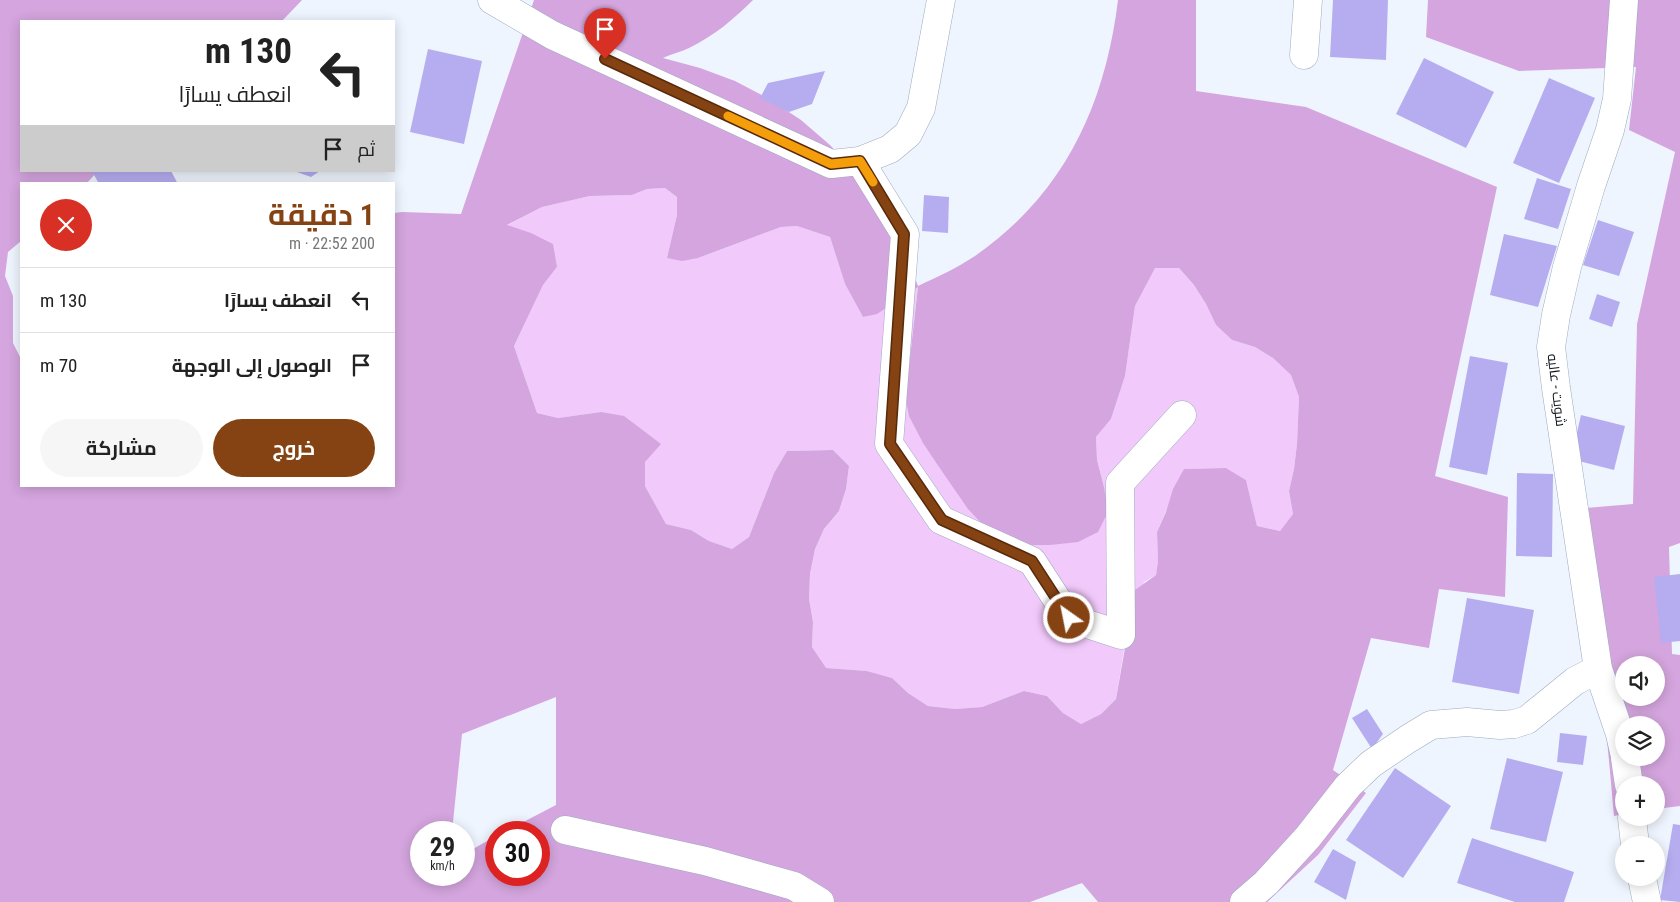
<!DOCTYPE html>
<html lang="ar">
<head>
<meta charset="utf-8">
<style>
  body { margin:0; font-family:"Roboto Condensed",Cairo,sans-serif; background:#f6f6f6; color:#222; direction:rtl; height:100vh; display:flex; flex-direction:column; font-size:19px; white-space:nowrap }
  * { box-sizing:border-box; margin:0 }
  p { font-size:16px; color:#767676 }
  .icon { flex:none; width:28px; height:28px; fill:none; stroke:currentColor; stroke-width:2; stroke-linecap:round; stroke-linejoin:round }
  .map { position:relative; flex:1; overflow:hidden; direction:ltr }
  .side { position:absolute; left:20px; top:182px; width:375px; height:305px; display:flex; flex-direction:column; background:#fff; border-radius:0px; box-shadow:0 2px 12px #0003; direction:rtl }
  .side>* { flex:none }
  .banner { position:absolute; left:20px; top:20px; width:375px; height:152px; border-radius:0px; box-shadow:0 2px 12px #0003; direction:rtl; background:#fff; color:#222; overflow:hidden }
  .buttons { position:absolute; left:1615px; top:656px; display:grid; gap:10px }
  .buttons a { display:grid; place-items:center; width:50px; height:50px; border-radius:50%; background:#fff; box-shadow:0 2px 12px #0003; font-size:25px }
  .speed { position:absolute; left:410px; top:821px; display:flex; gap:10px; font-size:25px; font-weight:700; text-align:center }
  .speed>* { display:grid; place-content:center; width:65px; height:65px; border-radius:50%; background:#fff; box-shadow:0 2px 12px #0003; line-height:1 }
  .speed small { font-size:12px; font-weight:400 }
  .speed .limit { border:8px solid #d22; background:#fff; color:#111 }
  .pin { position:absolute; display:grid; place-items:center; width:42px; height:42px; color:#fff; margin:-51px -21px; border-radius:50% 50% 50% 0; rotate:-45deg; box-shadow:0 0 5px #0007 }
  .pin .icon { rotate:45deg }
  .me { position:absolute; width:55px; margin:-28px; rotate:327deg; stroke-linejoin:round; filter:drop-shadow(0 0 4px #0008) }
  .turn { display:flex; align-items:center; gap:18px; height:105px; padding:0 20px; font-size:22px }
  .turn .icon { width:65px; height:65px; stroke-width:2.5 }
  .turn b { display:block; font-size:35px; line-height:42px }
  .then { display:flex; align-items:center; height:48px; padding:0 20px; background:#0003; gap:10px; font-size:19px }
  .round { display:grid; place-items:center; flex:none; width:52px; height:52px; border-radius:26px; background:#f6f6f6 }
  .summary { display:flex; align-items:center; justify-content:space-between; height:85px; padding:0 20px }
  h1 { font-size:30px; font-weight:700; line-height:38px; color:#854212 }
  .action { display:flex; gap:10px; margin-top:auto; padding:10px 20px }
  .action a { flex:1; height:58px; border-radius:30px; background:#854212; color:#fff; font-size:20px; font-weight:700; line-height:58px; text-align:center }
  .action a+a { background:#f6f6f6; color:#222 }
  ul { padding:0; list-style:none }
  li { display:flex; align-items:center; gap:15px; height:65px; padding:0 20px; border-top:1px solid #e0e0e0 }
  li div { flex:1 }
  li b { display:block; font-size:19px }
  li em { font-style:normal }
  .map>svg:first-child { display:block }
  .green { fill:#f2c9fb }
  .forest { fill:#d4a5de; fill-rule:evenodd }
  .building { fill:#b6adf1 }
  .lines { fill:none; stroke-linecap:round; stroke-linejoin:round }
  .minor-casing { stroke:#9eabc1; stroke-width:29 }
  .minor { stroke:#fff; stroke-width:28 }
  .route-casing { stroke:#562b0c; stroke-width:12 }
  .route { stroke:#854212; stroke-width:9 }
  .slow { stroke:#f59e0b; stroke-width:9 }
  .labels { text-anchor:middle; stroke-width:4; stroke-linejoin:round; paint-order:stroke }
  .street-label { font-size:14px; fill:#0c1118; stroke:#fff }
</style>
</head>
<body>
<div class="map">
<svg width="1680" height="902" viewBox="0 0 1680 902">
  <rect width="100%" height="100%" fill="#eff5fe"/>
  <path class="green" d="M665,188L677,197V215L667,258H698L781,227L797,226L830,237L845,284L863,317L877,313L918,286L909,366L904,389L939,467L955,488L1104,487L1097,460L1096,437L1111,419L1125,376L1135,306L1155,267L1179,268L1194,285L1206,304L1216,325L1232,340L1255,347L1273,358L1291,375L1299,397L1297,444L1294,469L1289,491L1293,514L1280,531L1257,526L1246,480L1226,468L1184,469L1157,532L1158,561L1156,575L1144,582L1126,637L1116,699L1101,714L1081,724L1063,713L1047,696L1024,691L982,707L955,709L928,706L908,693L892,678L867,671L825,668L812,647L813,622L809,599L810,574L815,549L824,529L839,511L846,489L849,466L833,450L787,451L774,473L749,537L732,549L709,541L691,530L666,524L645,486V462L601,412L558,418L537,413L514,346L543,285L557,267L506,226L542,207L590,196L632,195L647,189Z"/>
  <g class="forest">
    <path d="M0,0H302L282,21H21V171H98L86,184H21V241L8,252L5,276L13,296V343L21,359V486H394V213L402,212L461,214L534,0H753C734,19 714,36 689,48C681,52 671,54 663,58L700,68L735,81L769,99L801,120L830,145L856,173L907,256L918,286C937,277 957,268 975,256C1064,194 1105,106 1118,0H1196V91L1306,107L1497,187L1435,476L1508,497L1505,597L1439,589L1429,648L1371,638L1333,770L1366,793L1318,855L1267,902H1098L1082,883L1030,902H0ZM665,188L677,197V215L667,258L682,261L698,258L781,227L797,226L830,237L845,284L863,317L877,314L918,287L909,366L904,389L909,416L923,443L939,467L968,509L984,526L1027,545H1050L1078,542L1098,532L1108,512L1104,487L1097,460L1096,437L1111,419L1125,376L1135,306L1155,268H1179L1194,285L1206,304L1216,325L1232,340L1255,347L1273,358L1291,375L1299,397L1297,444L1294,469L1289,491L1293,514L1280,531L1257,526L1246,480L1226,468L1184,469L1173,489L1166,512L1157,532L1158,561L1156,575L1135,590L1131,601L1125,648L1116,699L1101,714L1081,724L1063,713L1047,696L1024,691L982,707L955,709L928,706L908,693L892,678L867,671L826,668L812,647L813,622L809,599L810,574L815,549L824,529L839,511L846,489L849,466L833,450L787,451L774,473L749,537L732,549L709,541L691,530L666,524L645,486V462L661,444L624,416L601,412L558,418L537,413L514,346L543,285L557,267L553,244L531,233L507,225L542,207L590,196L632,195L647,189ZM556,697V805L504,832H539V875H496V836L464,854V875H421V832H452L462,734Z"/>
    <path d="M1428,0H1680V543L1669,547L1672,654L1680,655V806L1656,809V785H1624V814L1614,816L1586,508L1633,504L1637,324L1675,152L1629,130L1636,67L1519,71L1426,37ZM1624,665H1656V698H1624ZM1624,725H1656V758H1624Z"/>
  </g>
  <g class="building">
    <path d="M1333,0H1388L1386,60L1330,57Z"/>
    <path d="M428,49L482,61L464,144L410,132Z"/>
    <path d="M1424,58L1494,92L1466,148L1396,114Z"/>
    <path d="M825,71L812,104L789,112L760,98L768,83Z"/>
    <path d="M1549,78L1595,98L1559,183L1513,163Z"/>
    <path d="M92,171H171L178,184H99Z"/>
    <path d="M294,171H320L311,177Z"/>
    <path d="M1537,178L1571,189L1558,229L1524,219Z"/>
    <path d="M924,195L949,197L948,233L922,231Z"/>
    <path d="M1598,220L1634,232L1619,276L1583,265Z"/>
    <path d="M1504,234L1557,246L1538,307L1490,295Z"/>
    <path d="M1597,294L1620,302L1612,327L1589,319Z"/>
    <path d="M1470,356L1508,363L1487,475L1449,467Z"/>
    <path d="M1581,415L1625,426L1614,470L1571,459Z"/>
    <path d="M1517,473L1553,474L1552,557L1516,556Z"/>
    <path d="M1680,574V641L1661,643L1654,577Z"/>
    <path d="M1467,598L1534,610L1519,694L1452,682Z"/>
    <path d="M1367,709L1383,734L1372,749L1352,718Z"/>
    <path d="M1560,733L1587,736L1583,765L1557,762Z"/>
    <path d="M1507,758L1563,772L1546,842L1490,829Z"/>
    <path d="M1395,768L1451,806L1403,878L1346,840Z"/>
    <path d="M1673,824L1680,825V902L1660,900Z"/>
    <path d="M1472,838L1574,872L1564,902H1515L1457,883Z"/>
    <path d="M1333,849L1356,862L1346,900L1314,882Z"/>
  </g>
  <g class="lines">
    <defs>
      <g id="minor">
        <path d="M492,0L552,35L831,164L860,161L890,149L908,134L921,108L941,0"/>
        <path d="M1304,55L1308,0"/>
        <path d="M860,161L905,234L889,444L941,520L1032,561L1069,618L1121,635L1120,483L1182,415"/>
        <path d="M1624,752L1620,734L1598,669L1556,388L1551,347L1556,315L1567,267L1591,186L1610,130L1617,99L1624,0"/>
        <path d="M1625,758L1629,785"/>
        <path d="M1632,818L1635,845"/>
        <path d="M565,830L705,861L794,886L820,902"/>
        <path d="M1642,878L1647,902"/>
        <path d="M1244,902L1266,883L1308,837L1348,786L1371,764L1408,739L1431,725L1467,722L1500,725L1514,724L1527,720L1575,681L1598,669"/>
      </g>
    </defs>
    <use href="#minor" class="minor-casing"/>
    <use href="#minor" class="minor"/>
  </g>
  <g class="lines">
    <defs>
      <path id="route" d="M605,59L831,164L860,161L904,234L890,444L942,520L1032,561L1069,618"/>
    </defs>
    <use href="#route" class="route-casing"/>
    <use href="#route" class="route"/>
    <path class="slow" d="M728,116L831,164L860,161L873,182"/>
  </g>
  <g class="labels">
    <g class="street-label">
      <text transform="translate(1557 390) rotate(83)" y="5">شويت - عاليه</text>
    </g>
  </g>
</svg>
<div class="buttons">
<a><svg class="icon" aria-label="sound" viewBox="0 0 24 24"><path d="M4 9h4l5-4v14l-5-4H4zM17 9q2 3 0 6"/></svg></a>
<a><svg class="icon" aria-label="layers" viewBox="0 0 24 24"><path d="M12 4l9 5-9 5-9-5zM3 14l9 5 9-5"/></svg></a>
<a>+</a>
<a>−</a>
</div>
<div class="speed"><div>29<small>km/h</small></div><div class="limit">30</div></div>
<div class="pin" style="left:605px;top:59px;background:#d93025"><svg class="icon" aria-label="arrive" viewBox="0 0 24 24"><path d="M6 21V4h12l-3 4 3 4H6"/></svg></div>
<svg class="me" style="left:1069px;top:618px" viewBox="-20 -20 40 40"><circle r="17" fill="#854212" stroke="#fff" stroke-width="3"/><path d="M0-11L8 9 0 5-8 9z" fill="#fff"/></svg>
<div class="banner">
<div class="turn"><svg class="icon" aria-label="left" viewBox="0 0 24 24"><path d="M17 20v-9H6M10 6l-5 5 5 5"/></svg><div><b>130 m</b>انعطف يسارًا</div></div>
<div class="then">ثم<svg class="icon" aria-label="arrive" viewBox="0 0 24 24"><path d="M6 21V4h12l-3 4 3 4H6"/></svg></div>
</div>
<section class="side">
<div class="summary"><div><h1>1 دقيقة</h1><p>200 m · 22:52</p></div><a class="round" style="background:#d93025;color:#fff"><svg class="icon" aria-label="close" viewBox="0 0 24 24"><path d="M6 6l12 12M18 6L6 18"/></svg></a></div>
<ul>
<li><svg class="icon" aria-label="left" viewBox="0 0 24 24"><path d="M17 20v-9H6M10 6l-5 5 5 5"/></svg><div><b>انعطف يسارًا</b></div><em>130 m</em></li>
<li><svg class="icon" aria-label="arrive" viewBox="0 0 24 24"><path d="M6 21V4h12l-3 4 3 4H6"/></svg><div><b>الوصول إلى الوجهة</b></div><em>70 m</em></li>
</ul>
<div class="action"><a>خروج</a><a>مشاركة</a></div>
</section>
</div>
</body>
</html>
